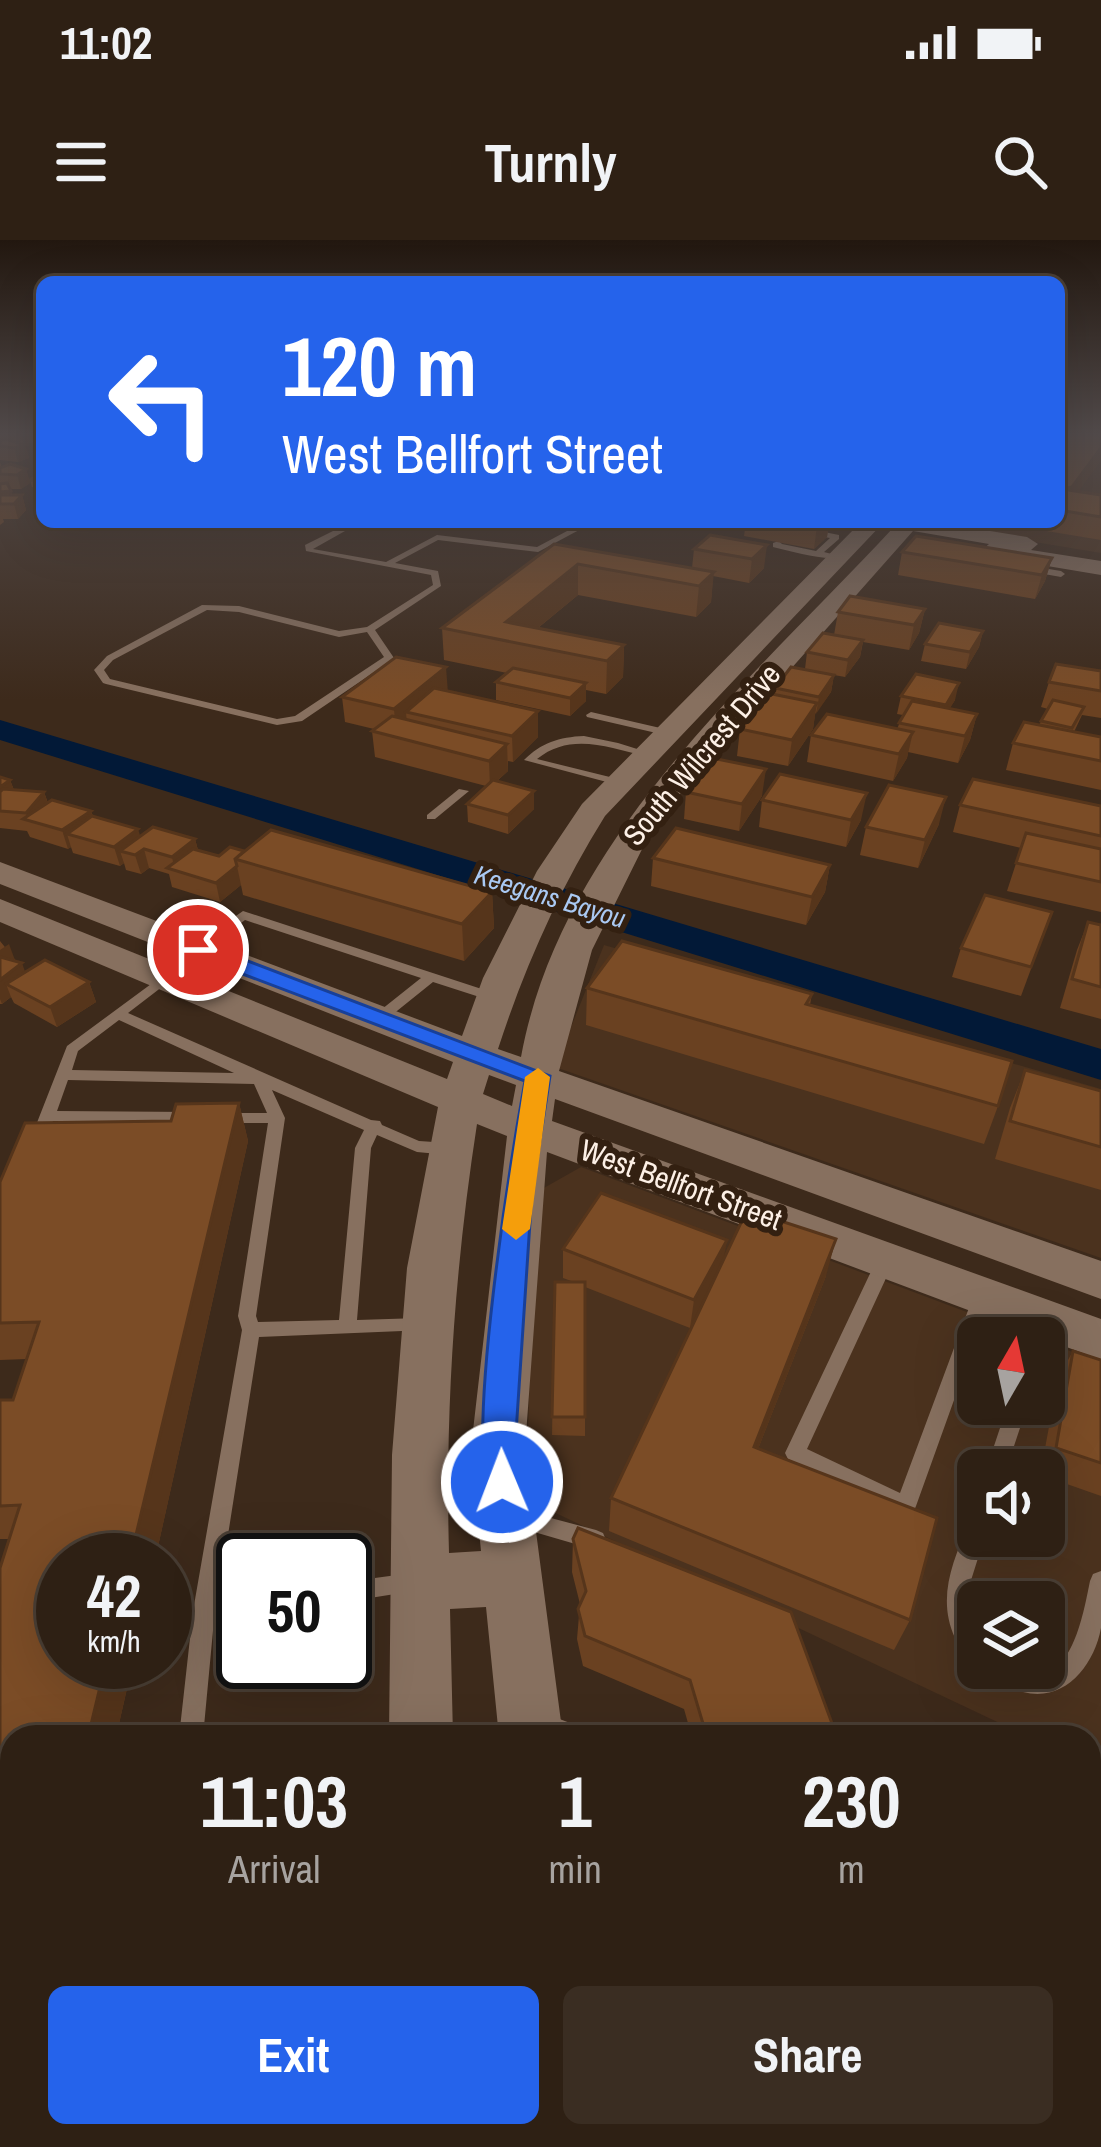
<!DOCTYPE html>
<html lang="en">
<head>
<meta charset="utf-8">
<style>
  body { margin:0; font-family:"Archivo Narrow",sans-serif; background:#3a2d22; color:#f1f3f6; height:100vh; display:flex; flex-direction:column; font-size:45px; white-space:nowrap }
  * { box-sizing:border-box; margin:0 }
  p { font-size:39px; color:#a7a3a0 }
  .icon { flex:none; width:66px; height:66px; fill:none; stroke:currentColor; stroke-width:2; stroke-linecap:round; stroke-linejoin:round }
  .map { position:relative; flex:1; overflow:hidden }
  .drawer { position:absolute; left:0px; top:1485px; width:1101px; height:423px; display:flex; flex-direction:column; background:#2e2014; border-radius:36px 36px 0 0; box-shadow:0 12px 48px #0002,0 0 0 3px #493e34 }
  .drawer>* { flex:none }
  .top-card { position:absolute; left:36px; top:36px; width:1029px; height:252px; border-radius:18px; box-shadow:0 12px 48px #0002,0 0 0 3px #493e34; background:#2563eb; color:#fff; overflow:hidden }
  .needle { width:78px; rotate:9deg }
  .buttons { position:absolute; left:957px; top:1077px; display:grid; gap:24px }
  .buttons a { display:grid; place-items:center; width:108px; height:108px; border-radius:18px; background:#2e2014; box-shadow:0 12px 48px #0002,0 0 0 3px #493e34; font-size:60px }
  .speed { position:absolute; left:36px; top:1293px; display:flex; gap:24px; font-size:60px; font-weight:700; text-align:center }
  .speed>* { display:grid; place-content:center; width:156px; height:156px; border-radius:50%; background:#2e2014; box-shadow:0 12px 48px #0002,0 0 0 3px #493e34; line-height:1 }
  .speed small { font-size:30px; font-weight:400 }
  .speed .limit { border:6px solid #111; border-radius:18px; background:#fff; color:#111 }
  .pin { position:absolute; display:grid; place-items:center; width:102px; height:102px; color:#fff; margin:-51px; border:6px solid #fff; border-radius:50%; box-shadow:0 3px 12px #0007 }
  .me { position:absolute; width:132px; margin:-66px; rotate:359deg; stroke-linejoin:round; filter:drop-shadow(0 0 9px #0008) }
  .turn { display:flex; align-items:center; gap:42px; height:252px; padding:0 48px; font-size:54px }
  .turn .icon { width:156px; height:156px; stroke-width:2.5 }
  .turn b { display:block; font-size:84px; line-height:102px }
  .eta { display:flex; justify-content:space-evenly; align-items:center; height:204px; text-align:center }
  .eta b { font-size:72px; font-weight:800; line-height:84px }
  .primary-button { display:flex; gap:24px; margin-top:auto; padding:24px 48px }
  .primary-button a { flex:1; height:138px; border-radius:18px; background:#2563eb; color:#fff; font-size:48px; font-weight:800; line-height:138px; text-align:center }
  .primary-button a+a { background:#3a2d22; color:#f1f3f6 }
  .status { display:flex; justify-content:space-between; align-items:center; height:84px; padding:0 60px; background:#2e2014; direction:ltr }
  .status svg { height:33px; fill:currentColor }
  header { display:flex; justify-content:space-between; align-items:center; height:156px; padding:0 48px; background:#2e2014; font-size:54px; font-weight:800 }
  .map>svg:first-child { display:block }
  .built { fill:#4b321e; fill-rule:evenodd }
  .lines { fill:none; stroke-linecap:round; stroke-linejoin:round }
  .river { fill:#021937; fill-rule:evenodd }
  .lane { fill:#87705f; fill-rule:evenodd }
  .street { fill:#87705f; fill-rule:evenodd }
  .secondary { fill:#87705f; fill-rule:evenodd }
  .wall { fill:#6a4121 }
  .shaded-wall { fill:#56351b }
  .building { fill:#7b4c26; stroke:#56351b; stroke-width:3 }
  .route { fill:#2563eb; stroke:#184099; stroke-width:3 }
  .slow { fill:#f59e0b }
  .labels { text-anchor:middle; stroke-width:12; stroke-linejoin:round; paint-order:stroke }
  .far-water-label { font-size:27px; font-style:italic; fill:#aac9f3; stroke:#332011 }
  .street-label { font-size:30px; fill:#fdf0e6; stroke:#332011 }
</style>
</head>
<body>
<div class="status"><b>11:02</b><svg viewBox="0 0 49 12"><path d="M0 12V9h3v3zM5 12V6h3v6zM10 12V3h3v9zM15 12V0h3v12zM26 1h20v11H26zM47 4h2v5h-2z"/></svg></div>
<header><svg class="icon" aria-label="menu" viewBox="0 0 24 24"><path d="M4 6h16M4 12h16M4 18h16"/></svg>Turnly<svg class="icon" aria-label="search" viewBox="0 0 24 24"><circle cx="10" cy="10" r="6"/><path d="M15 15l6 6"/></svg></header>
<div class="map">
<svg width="1101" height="1907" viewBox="0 0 1101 1907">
  <rect width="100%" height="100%" fill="#3d2a1b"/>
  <g class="built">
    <path d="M1101,193V313L931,285L1059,282Z"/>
    <path d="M604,705L1101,849V1018L555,827Z"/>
    <path d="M581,927L1036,1098H978V1164H1044V1101L1101,1123V1531L1089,1525V1497H1029L526,1259L535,953ZM978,1230H1044V1296H978ZM978,1362H1044V1428H978Z"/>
  </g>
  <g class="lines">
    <path class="river" d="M0,480L1101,809V840L0,500Z"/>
    <g class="lane">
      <path d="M273,282L312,286L332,282L313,290Z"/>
      <path d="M351,282H361L313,309L386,322L437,295L537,307L584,282H594L538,312L438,300L395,323L438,331L441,346L375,390L394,418L392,420L302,481L277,485L106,444L103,443L94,430L107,416L202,365L239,366L339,391L367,387L433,345L431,335L306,311L305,305ZM207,370L239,372L339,397L367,392L384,417L295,476L277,479L110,439L104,430L113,420Z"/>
      <path d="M787,282H795L799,287L839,295V299L824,312L843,317C822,321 795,312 773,307V303L779,301L782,304L816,311L830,298L793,291Z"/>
      <path d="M1030,326L1061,331L1065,334L1061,337L1027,331Z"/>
      <path d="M591,472L669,490L670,492L665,495L587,477L586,475Z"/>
      <path d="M584,496L618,503L650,513L645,516C608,507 570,492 537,519L622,540V544L618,545L524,520C541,503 559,497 584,496Z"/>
      <path d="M459,549L469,551L435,579H427V575Z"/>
      <path d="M243,671L500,755L502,758L495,762L433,742L382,783H372L370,780L372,777L421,738L245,680L203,712H193V706Z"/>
      <path d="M166,733L171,734V740L128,773L371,880L380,881L382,885L419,901L449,903L457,909L449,915L417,912L377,895L371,908L357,1080L420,1078L426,1080L429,1085L426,1090L259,1097L218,1359L243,1355V1377L214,1380L203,1497H179L193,1371L242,1090L238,1076L268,883H223L215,878L223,873H267L254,844L68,840L57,871L191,872L199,877L191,882L53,881L43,907H31L29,903L67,806ZM119,780L234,833L72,830L78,811ZM272,850L364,890L355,908L339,1080L258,1082L256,1076L285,878Z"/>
      <path d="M885,1014L891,1016L894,1021L807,1209L900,1253L973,1057L976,1052L982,1050L988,1052L991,1057L916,1266L913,1273L906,1275L788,1219L785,1213L876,1021L879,1016Z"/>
      <path d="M1008,1164H1028L1006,1230H986Z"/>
      <path d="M517,1269L596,1290L603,1293L606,1300L603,1307L596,1310L517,1287L510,1285L507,1278L510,1271Z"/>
      <path d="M978,1276V1296H985L967,1353L970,1382L978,1397V1427C966,1421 960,1411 955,1398C936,1357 954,1318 971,1279Z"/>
      <path d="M1101,1331C1101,1349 1101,1370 1101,1388C1094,1426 1064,1463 1023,1452C1011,1449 999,1441 988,1436L985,1428C994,1428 1004,1427 1014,1428C1023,1429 1034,1433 1043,1432C1075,1429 1085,1365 1090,1341L1093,1334Z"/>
      <path d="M412,1333L420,1336L423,1343L420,1350L345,1362V1342Z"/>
      <path d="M541,1472L586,1489L590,1497H545L533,1492L529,1484L533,1476Z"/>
      <path d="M12,1883V1896H31L27,1906L0,1907V1887Z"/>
      <rect x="176" y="1896" width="28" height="11"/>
      <path d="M726,1896H754L758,1907H730Z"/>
    </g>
    <path class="street" d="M42,224V232L35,231V225Z"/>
    <g class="secondary">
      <path d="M861,282H884L605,576C559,650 525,726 498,809L521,817C561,599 750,442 893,288L884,282H934L1027,297L1038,304L1031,310L1101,321V335L993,317L982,310L989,304L913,291L656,581L592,710L559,831L1101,1021V1059L555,859L552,881L1101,1079V1120L547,912L525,1208L563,1497H499L486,1367L450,1369L453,1497H389L392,1215L407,1028L438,867L0,682V659L447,839L453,822L0,644V622L462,796L483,738L537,631L582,564ZM489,835L516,845L512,866L483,854ZM477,884L507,896L471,1208L481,1311L449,1313C445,1168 455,1027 477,884Z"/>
      <path d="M421,1896H499L501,1907H423Z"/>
      <path d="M545,1896H623L627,1907H549Z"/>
    </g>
  </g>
  <g class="wall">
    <path d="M0,193H42V214L35,212L32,202L25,205L29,218L18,222L0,220Z"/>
    <path d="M1059,193H1101V220L1078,251L1101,255V300L992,282H1059Z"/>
    <path d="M0,222L2,228L26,229L30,243L21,249H10L12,255H22L26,270L18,279H3L4,282L0,285Z"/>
    <path d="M42,232V248L32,247L30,240Z"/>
    <path d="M746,282H829L827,297L814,309L744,296Z"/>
    <path d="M710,295L764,328L749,343L713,336L711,362L696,377L578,355L538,388L624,405L623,437L606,454L586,450V461L570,476L496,460V442L507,433L444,420L442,388L554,304L692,328L694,309Z"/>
    <path d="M902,312L1052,318L1045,341L1035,359L898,335Z"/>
    <path d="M925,369L919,393L909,410L863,402L860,417L845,437L834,435L831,452L815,474L813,489L788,526L737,516L740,489L774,455L775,448L805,429L807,412L834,395L838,372Z"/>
    <path d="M983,391L979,407L966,429L921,421L925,404Z"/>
    <path d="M1101,431V478L1082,475L1074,492L1101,497V550L1006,530L1013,503L1039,485L1048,469L1041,467L1049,442Z"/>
    <path d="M448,451L538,497L513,522L508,521V531L497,541L534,569L508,594L468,582L467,564L486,546L375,517L372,491L374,489L345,482L342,457Z"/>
    <path d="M901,456L955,460L949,469L977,474L970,500L958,523L908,512L907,518L893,541L807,522L811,495L897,489L903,475L897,474Z"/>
    <path d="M0,537L10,540L14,550L44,552L48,563L91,571L93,576L141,596L195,599L198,610L219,616L244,611L492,652L494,688L464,721L243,655L241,645L220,662L172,647L169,634L149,628L141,634L126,630L124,623L120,626L73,613L71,607L68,609L30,597L27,591L0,588Z"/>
    <path d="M686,552L762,556L739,591L684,579Z"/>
    <path d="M762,560L861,580L846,607L759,587Z"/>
    <path d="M960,565L1101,566V672L1007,651L1021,608L953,592Z"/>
    <path d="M939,584L918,628L860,615L866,587Z"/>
    <path d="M653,618L830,625L825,652L806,685L651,646Z"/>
    <path d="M1052,672L1021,756L952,737L961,708Z"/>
    <path d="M1088,682L1101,685V779L1060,768L1077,710Z"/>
    <path d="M0,701L25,732L89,742L96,762L57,787L14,763L11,757L2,764H0Z"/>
    <path d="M587,748L812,754L810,765L998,866L984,904L586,785Z"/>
    <path d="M1025,830L1101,851V950L995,919L1010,868Z"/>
    <path d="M239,863L248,901L155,1320H63V1422H133L116,1497H12V1799H0V1328L9,1299H0V1160H13L27,1119L0,1120V942L171,881Z"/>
    <path d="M563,1009L724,1018L826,1036L758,1209L910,1380L894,1410L609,1291L611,1258L698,1073L690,1088L585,1047V1196L552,1195L555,1042H574L563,1038Z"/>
    <path d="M1073,1111L1101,1120V1256L1044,1236V1230H1041L1058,1138Z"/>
    <path d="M573,1299L837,1497H692L684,1469L583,1426L577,1399L580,1364L572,1332Z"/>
    <path d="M805,1896H982L986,1907H808Z"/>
  </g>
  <g class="shaded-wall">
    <path d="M20,193H38L40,199L31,198L32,202L25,205L29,218L18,222L14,208L24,205Z"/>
    <path d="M1101,208V220L1066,269L1062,249Z"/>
    <path d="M26,229L30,243L21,249L17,235Z"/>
    <path d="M11,251L15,263L22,255L26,270L18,279L14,264H0V252Z"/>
    <path d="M822,282H829L827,297L814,309L817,286Z"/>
    <path d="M767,305L764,328L749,343L752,319Z"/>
    <path d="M1052,318L1045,341L1035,359L1042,335Z"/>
    <path d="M578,324V355L518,404L506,382Z"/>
    <path d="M714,332L711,362L696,377L699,346Z"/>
    <path d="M925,369L919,393L909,410L914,385Z"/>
    <path d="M983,391L979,407L966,429L970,412Z"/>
    <path d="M863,400L860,417L845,437L848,420Z"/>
    <path d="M624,405L623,437L606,454L607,421Z"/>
    <path d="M446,427L448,453L406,472L407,486L396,494L394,469Z"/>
    <path d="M834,435L831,452L816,474L819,457Z"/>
    <path d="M586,443V461L570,476V458Z"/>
    <path d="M959,443L955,460L941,483L946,465Z"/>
    <path d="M817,463L813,489L788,526L792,500Z"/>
    <path d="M538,471V497L513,522L512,496Z"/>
    <path d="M977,474L970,500L958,523L965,496Z"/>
    <path d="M913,492L907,518L893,541L899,514Z"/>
    <path d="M507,504L508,531L490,547L489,521Z"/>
    <path d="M766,529L762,556L739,591L742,564Z"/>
    <path d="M10,540L17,558L0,570V547Z"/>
    <path d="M534,551V569L508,594V575Z"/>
    <path d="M44,552L50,570L28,580L26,573Z"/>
    <path d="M867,553L861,580L846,607L851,580Z"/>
    <path d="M946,557L939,584L918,628L925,600Z"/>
    <path d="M91,571L97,590L67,594L71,607L68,609L62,590Z"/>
    <path d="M138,589L144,608L120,611L124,623L120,626L114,607Z"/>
    <path d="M195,599L200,618L175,631L172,617Z"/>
    <path d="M144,609L149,628L141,634L135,615Z"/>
    <path d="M830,625L825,652L806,685L812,657Z"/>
    <path d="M237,626L241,645L220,662L216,643Z"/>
    <path d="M492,652L494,688L464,721L462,684Z"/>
    <path d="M9,704L16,723L0,729V710Z"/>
    <path d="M22,723L29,743L6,744L11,757L2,764L0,759V740Z"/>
    <path d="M89,742L96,762L57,787L50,767Z"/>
    <path d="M239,863L248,901L155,1320H130Z"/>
    <path d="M836,999L826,1036L745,1242L754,1207Z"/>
    <path d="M727,1000L722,1029L690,1088L694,1060Z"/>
    <path d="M106,1422H133L116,1497H88Z"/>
  </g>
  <g class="building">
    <path d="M40,193H42V201L31,198Z"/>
    <path d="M1059,193H1101V208L1072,247L1062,249L1101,255V277L1059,270Z"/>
    <path d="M5,199L25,205L14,208L0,206V201Z"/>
    <path d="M10,224L26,229L17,235L0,234V228Z"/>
    <path d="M42,232V241L30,240Z"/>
    <path d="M7,243L11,251L0,252V244Z"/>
    <path d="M0,255H22L14,264H0Z"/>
    <path d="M791,282H822L817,286Z"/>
    <path d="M710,295L767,305L752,319L694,309Z"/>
    <path d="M916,296L1052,318L1042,335L902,312Z"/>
    <path d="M554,304L714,332L699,346L578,324L506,382L624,405L607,421L442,388Z"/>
    <path d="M850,356L925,369L914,385L838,372Z"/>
    <path d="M939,383L983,391L970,412L925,404Z"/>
    <path d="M823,393L863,400L848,420L807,412Z"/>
    <path d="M396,417L446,427L394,469L342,457Z"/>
    <path d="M1056,424L1101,431V451L1049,442Z"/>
    <path d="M791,427L834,435L819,457L775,448Z"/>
    <path d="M513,428L586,443L570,458L496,442Z"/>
    <path d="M916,434L959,443L946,465L901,456Z"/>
    <path d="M434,448L538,471L512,496L406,472Z"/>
    <path d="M767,453L817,463L792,500L740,489Z"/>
    <path d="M1053,460L1084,467L1072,488L1041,481Z"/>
    <path d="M912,461L977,474L965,496L899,483Z"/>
    <path d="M827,474L913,492L899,514L811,495Z"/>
    <path d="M392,476L507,504L489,521L372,491Z"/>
    <path d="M1024,482L1101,497V521L1013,503Z"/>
    <path d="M712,518L766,529L742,564L686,552Z"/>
    <path d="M780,534L867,553L851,580L762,560Z"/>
    <path d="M0,537L10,540L0,547Z"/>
    <path d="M973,539L1101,566V596L960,565Z"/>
    <path d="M493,540L534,551L508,575L467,564Z"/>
    <path d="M889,545L946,557L925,600L866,587Z"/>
    <path d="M3,549L44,552L26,573L0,571V552Z"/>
    <path d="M52,560L91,571L62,590L23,579Z"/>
    <path d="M92,576L138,589L114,607L67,594Z"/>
    <path d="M153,587L195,599L172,617L144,609L135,615L120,611Z"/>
    <path d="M676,588L830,625L812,657L653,618Z"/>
    <path d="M271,590L492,652L462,684L235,619Z"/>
    <path d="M1026,593L1101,609V642L1016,623Z"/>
    <path d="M230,607L244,611L235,619L237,626L216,643L167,628L193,609L219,616Z"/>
    <path d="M985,655L1052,672L1031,727L961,708Z"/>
    <path d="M1088,682L1101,685V747L1072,739Z"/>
    <path d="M622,701L812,754L806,764L1012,821L998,866L587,748Z"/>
    <path d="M0,717L22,723L0,740Z"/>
    <path d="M45,720L89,742L50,767L6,744Z"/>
    <path d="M1025,830L1101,851V907L1010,881Z"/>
    <path d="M239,863L130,1320H63V1422H106L88,1497H12V1783L0,1784V1328L20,1265L0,1266V1160H13L39,1082L0,1083V942L25,883L171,881L176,864Z"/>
    <path d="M601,953L727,1000L694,1060L563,1009Z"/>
    <path d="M747,970L836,999L754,1207L937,1278L910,1380L611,1258Z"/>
    <path d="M555,1042H585V1177H552Z"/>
    <path d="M1073,1111L1101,1120V1223L1056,1208Z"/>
    <path d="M578,1288L791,1372L837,1497H707L690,1440L585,1396L578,1369L586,1351L573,1299Z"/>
    <path d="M823,1896H982L986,1907H826Z"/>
  </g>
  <linearGradient id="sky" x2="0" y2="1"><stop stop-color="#22170f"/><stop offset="0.42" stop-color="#514a4a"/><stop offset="1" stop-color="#514a4a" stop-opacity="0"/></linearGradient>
  <rect width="1101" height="460" fill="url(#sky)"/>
  <path class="route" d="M190,705H206L550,836L532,952L515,1208L518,1242L513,1253L502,1257L490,1253C465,1199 512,912 525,841L190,714Z"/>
  <path class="slow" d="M538,828L550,837L530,989L516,1000L502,989L525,837Z"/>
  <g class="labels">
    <g class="far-water-label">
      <text transform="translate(550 657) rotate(17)" y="9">Keegans Bayou</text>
    </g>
    <g class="street-label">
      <text transform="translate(702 515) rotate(-50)" y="10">South Wilcrest Drive</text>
      <text transform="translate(681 945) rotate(20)" y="10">West Bellfort Street</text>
    </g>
  </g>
</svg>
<div class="buttons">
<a><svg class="needle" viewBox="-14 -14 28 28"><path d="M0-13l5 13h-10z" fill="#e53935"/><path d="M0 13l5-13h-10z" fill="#a7a3a0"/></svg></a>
<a><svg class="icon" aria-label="sound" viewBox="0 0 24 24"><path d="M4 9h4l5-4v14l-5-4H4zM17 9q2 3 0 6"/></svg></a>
<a><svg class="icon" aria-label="layers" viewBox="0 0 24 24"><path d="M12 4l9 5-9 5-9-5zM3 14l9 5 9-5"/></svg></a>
</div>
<div class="speed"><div>42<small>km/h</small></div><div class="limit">50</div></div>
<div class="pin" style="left:198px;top:710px;background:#d93025"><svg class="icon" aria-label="arrive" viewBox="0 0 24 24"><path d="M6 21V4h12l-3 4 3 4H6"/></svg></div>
<svg class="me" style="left:502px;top:1242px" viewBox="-20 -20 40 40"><circle r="17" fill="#2563eb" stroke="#fff" stroke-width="3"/><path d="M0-11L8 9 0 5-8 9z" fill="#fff"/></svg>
<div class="top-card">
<div class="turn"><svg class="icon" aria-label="left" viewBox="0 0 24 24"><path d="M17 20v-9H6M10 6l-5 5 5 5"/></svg><div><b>120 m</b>West Bellfort Street</div></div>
</div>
<section class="drawer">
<div class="eta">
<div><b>11:03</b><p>Arrival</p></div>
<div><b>1</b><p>min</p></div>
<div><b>230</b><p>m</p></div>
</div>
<div class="primary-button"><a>Exit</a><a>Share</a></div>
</section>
</div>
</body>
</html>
